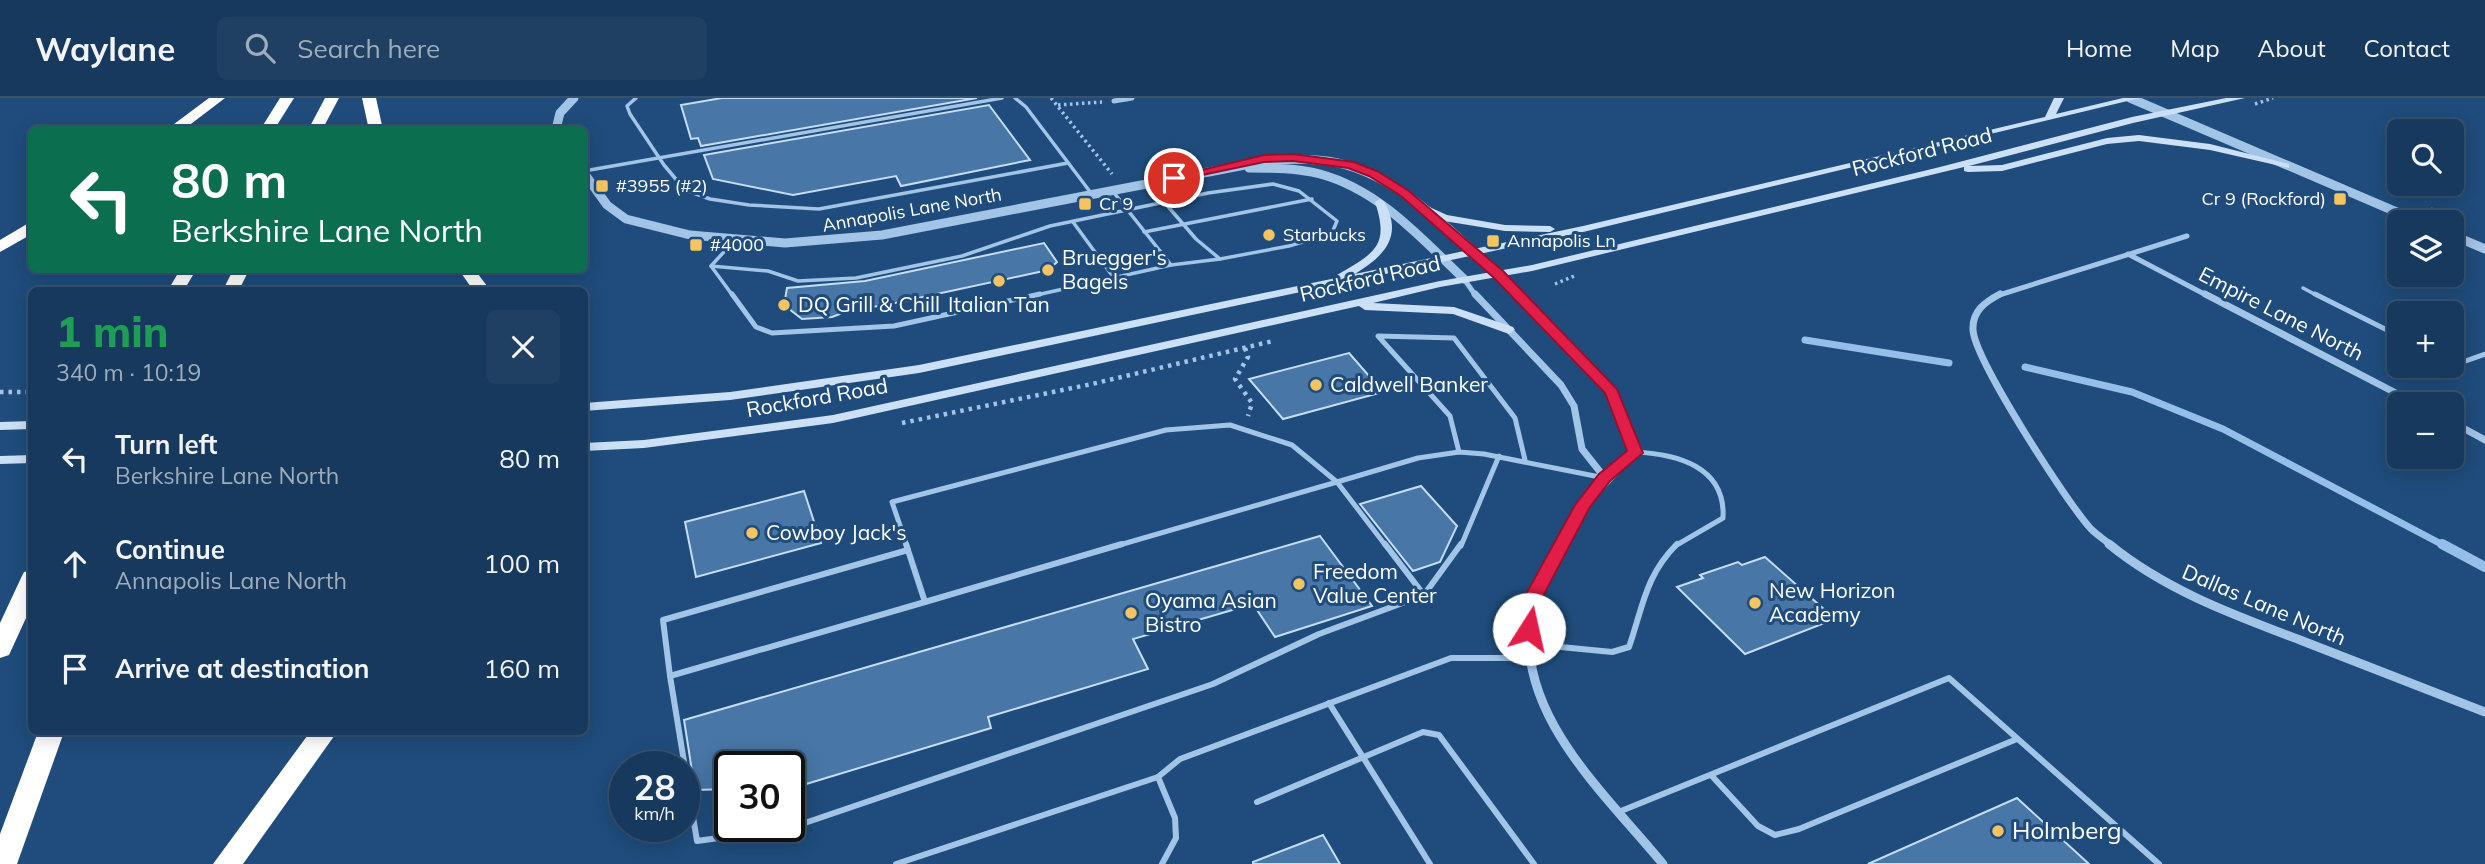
<!DOCTYPE html>
<html lang="en">
<head>
<meta charset="utf-8">
<style>
  body { margin:0; font-family:Mulish,sans-serif; background:#204063; color:#f1f3f6; height:100vh; display:flex; flex-direction:column; font-size:26px; white-space:nowrap }
  * { box-sizing:border-box; margin:0 }
  p { font-size:23px; color:#9eacbc }
  .icon { flex:none; width:38px; height:38px; fill:none; stroke:currentColor; stroke-width:2; stroke-linecap:round; stroke-linejoin:round }
  .map { position:relative; flex:1; overflow:hidden }
  .panel { position:absolute; left:28px; top:189px; width:560px; height:448px; display:flex; flex-direction:column; background:#17395d; border-radius:10px; box-shadow:0 4px 18px #0003,0 0 0 2px #365372 }
  .panel>* { flex:none }
  .top-card { position:absolute; left:28px; top:28px; width:560px; height:147px; border-radius:10px; box-shadow:0 4px 18px #0003,0 0 0 2px #365372; background:#0b6e4f; color:#fff; overflow:hidden }
  .fabs { position:absolute; left:2387px; top:21px; display:grid; gap:14px }
  .fabs a { display:grid; place-items:center; width:77px; height:77px; border-radius:10px; background:#17395d; box-shadow:0 4px 18px #0003,0 0 0 2px #365372; font-size:35px }
  .speed { position:absolute; left:609px; top:653px; display:flex; gap:14px; font-size:35px; font-weight:700; text-align:center }
  .speed>* { display:grid; place-content:center; width:91px; height:91px; border-radius:50%; background:#17395d; box-shadow:0 4px 18px #0003,0 0 0 2px #365372; line-height:1 }
  .speed small { font-size:18px; font-weight:400 }
  .speed .limit { border:4px solid #111; border-radius:10px; background:#fff; color:#111 }
  .pin { position:absolute; display:grid; place-items:center; width:60px; height:60px; color:#fff; margin:-30px; border:4px solid #fff; border-radius:50%; box-shadow:0 2px 7px #0007 }
  .me { position:absolute; width:77px; margin:-38px; rotate:10deg; stroke-linejoin:round; filter:drop-shadow(0 0 5px #0008) }
  .turn { display:flex; align-items:center; gap:24px; height:147px; padding:0 28px; font-size:32px }
  .turn .icon { width:91px; height:91px; stroke-width:2.5 }
  .turn b { display:block; font-size:49px; line-height:60px }
  .round { display:grid; place-items:center; flex:none; width:74px; height:74px; border-radius:10px; background:#204063 }
  .overview { display:flex; align-items:center; justify-content:space-between; height:119px; padding:0 28px }
  h1 { font-size:42px; font-weight:800; line-height:52px; color:#1e9e55 }
  ul { padding:0; list-style:none }
  li { display:flex; align-items:center; gap:21px; height:105px; padding:0 28px }
  li div { flex:1 }
  li b { display:block; font-size:26px }
  li em { font-style:normal }
  header { display:flex; align-items:center; gap:42px; box-sizing:border-box; height:98px; padding:0 35px; background:#17395d; border-bottom:2px solid #365372 }
  header strong { font-size:33px }
  nav { display:flex; gap:38px; margin-inline-start:auto; font-size:24px }
  .search { width:490px; height:63px; background:#204063; display:flex; align-items:center; gap:18px; box-sizing:border-box; padding:0 24px; border-radius:10px; color:#9eacbc; font-size:26px }
  .map>svg:first-child { display:block }
  .lines { fill:none; stroke-linecap:round; stroke-linejoin:round }
  .stream-far1 { stroke:#95bfe8; stroke-width:7 }
  .stream { stroke:#95bfe8; stroke-width:10 }
  .building { fill:#4876a6; stroke:#c5ddf5; stroke-width:2 }
  .path-far1 { stroke:#a2c4e7; stroke-width:3.5; stroke-dasharray:2.5 3.5; stroke-linecap:butt }
  .path { stroke:#a2c4e7; stroke-width:4.5; stroke-dasharray:3.5 5; stroke-linecap:butt }
  .service-far2 { stroke:#a2c4e7; stroke-width:3.5 }
  .service-far1 { stroke:#a2c4e7; stroke-width:5 }
  .service { stroke:#a2c4e7; stroke-width:6 }
  .minor-far2 { stroke:#a2c4e7; stroke-width:5 }
  .minor-far1 { stroke:#a2c4e7; stroke-width:7 }
  .minor { stroke:#a2c4e7; stroke-width:9 }
  .tertiary { stroke:#a2c4e7; stroke-width:9 }
  .secondary { fill:#cce0f5; fill-rule:evenodd }
  .motorway { fill:#fff; fill-rule:evenodd }
  .route { fill:#e11d48; stroke:#92132f; stroke-width:2 }
  .poi-dot { fill:#f4c462; stroke:#1f4c7c; stroke-width:2.5 }
  .labels { text-anchor:middle; stroke-width:6; stroke-linejoin:round; paint-order:stroke }
  .far-poi-label { font-size:18px; fill:#fff; stroke:#1f4c7c; text-anchor:start }
  .far-street-label { font-size:18px; fill:#fff; stroke:#1f4c7c }
  .street-label { font-size:21px; fill:#fff; stroke:#1f4c7c }
  .poi-label { font-size:21px; fill:#fff; stroke:#1f4c7c; text-anchor:start }
  .near-poi-label { font-size:24px; fill:#fff; stroke:#1f4c7c; text-anchor:start }
</style>
</head>
<body>
<header>
<strong>Waylane</strong>
<div class="search"><svg class="icon" aria-label="search" viewBox="0 0 24 24"><circle cx="10" cy="10" r="6"/><path d="M15 15l6 6"/></svg>Search here</div>
<nav><a>Home</a><a>Map</a><a>About</a><a>Contact</a></nav>
</header>
<div class="map">
<svg width="2485" height="766" viewBox="0 0 2485 766">
  <rect width="100%" height="100%" fill="#1f4c7c"/>
  <g class="lines">
    <g class="stream-far1">
      <path d="M1805,242L1949,265"/>
      <path d="M2025,269L2132,294L2223,331L2445,448"/>
    </g>
    <path class="stream" d="M2442,446L2485,469"/>
  </g>
  <g class="building">
    <path d="M722,0H977L701,48L698,40L691,41L681,7Z"/>
    <path d="M989,7L1030,62L901,88L896,78L793,97L713,81L704,57Z"/>
    <path d="M1044,145L1057,164L1048,172L881,208L856,210L832,219L802,221L784,207L787,190L865,183Z"/>
    <path d="M1349,255L1383,294L1283,321L1249,281Z"/>
    <path d="M1421,388L1457,428L1440,464L1413,473L1360,406Z"/>
    <path d="M804,393L821,445L696,479L685,424Z"/>
    <path d="M1320,438L1372,508L1275,539L1253,506L1133,541L1148,571L988,619L991,630L803,687L789,688V668H730V691L695,692L684,622Z"/>
    <path d="M1765,459L1835,521L1745,556L1677,489L1703,480L1700,477L1738,464L1742,467Z"/>
    <path d="M2017,700L2089,766H1868Z"/>
    <path d="M1323,737L1340,766H1253V764Z"/>
  </g>
  <g class="lines">
    <g class="path-far1">
      <path d="M1051,0L1112,76"/>
      <path d="M2255,6L2273,0"/>
      <path d="M1058,7L1102,4"/>
      <path d="M2431,111L2452,120"/>
      <path d="M1555,186L1574,178"/>
    </g>
    <g class="path">
      <path d="M1245,250L1248,259L1235,281L1252,305L1248,318"/>
      <path d="M0,294H32"/>
      <path d="M902,325L1092,286L1273,243"/>
    </g>
    <g class="service-far2">
      <path d="M636,0L627,8L630,16L664,67L685,92L710,101L749,107L819,111L1068,65"/>
      <path d="M1015,0L1026,9L1091,95"/>
      <path d="M584,73L1002,0"/>
      <path d="M1073,124L1114,180"/>
      <path d="M1144,134L1312,101"/>
      <path d="M1171,167L1220,161"/>
      <path d="M711,168L768,173L798,183L856,180L962,158L1050,128L1208,95L1273,86L1299,93L1337,123L1332,135L1289,148L1220,161L1196,141L1165,105"/>
      <path d="M2303,190L2318,198"/>
      <path d="M733,198L711,168L733,144"/>
      <path d="M1032,198L1171,167L1111,91"/>
    </g>
    <g class="service-far1">
      <path d="M732,196L756,229L772,235L894,228L1040,196"/>
      <path d="M2315,196L2399,238"/>
      <path d="M2452,263L2460,265L2485,256"/>
      <path d="M1459,354L1450,318L1378,238L1454,240L1515,320L1525,362"/>
      <path d="M1635,354C1676,356 1726,368 1723,420L1675,448"/>
      <path d="M1337,384L1386,448"/>
      <path d="M1337,384L1418,360L1459,354L1484,356L1605,380"/>
      <path d="M907,448L892,404L1166,332L1230,327L1292,347L1337,384"/>
      <path d="M1116,448L1337,384"/>
      <path d="M1461,448L1499,358"/>
    </g>
    <g class="service">
      <path d="M906,446L925,504"/>
      <path d="M1424,497L1461,446"/>
      <path d="M925,504L670,578L697,743L790,730L1213,586L1319,536L1424,497L1385,446"/>
      <path d="M925,504L1122,446"/>
      <path d="M1530,546L1612,554L1629,549C1643,509 1645,478 1677,446"/>
      <path d="M670,578L663,522L908,452"/>
      <path d="M1329,605L1430,766"/>
      <path d="M1711,677L1758,728L1775,737L1799,731L2017,641"/>
      <path d="M1158,679L1175,720L1176,740L1162,766"/>
      <path d="M1257,704L1423,634L1439,637L1534,766"/>
      <path d="M1621,713L1949,580L2159,766"/>
      <path d="M896,766L1158,679L1180,661L1451,560H1531"/>
    </g>
    <g class="minor-far2">
      <path d="M1114,3L1132,0"/>
      <path d="M2128,156L2208,198"/>
      <path d="M1498,176L1519,198"/>
      <path d="M1464,181L1476,198"/>
      <path d="M1996,198L2187,138"/>
    </g>
    <g class="minor-far1">
      <path d="M1475,196L1561,287L1574,308L1582,351L1605,380"/>
      <path d="M1517,196L1612,294L1635,354L1591,400L1561,448"/>
      <path d="M2000,196C1985,204 1972,213 1973,232C1975,262 2067,405 2091,431C2097,437 2105,442 2112,448"/>
      <path d="M2205,196L2417,306"/>
      <path d="M2452,324L2485,342"/>
    </g>
    <g class="minor">
      <path d="M1562,446C1551,467 1536,485 1532,509C1510,612 1604,694 1663,766"/>
      <path d="M2109,446C2165,492 2234,517 2300,542C2362,566 2423,590 2485,614"/>
    </g>
    <g class="tertiary">
      <path d="M2130,0L2420,124"/>
      <path d="M560,32L557,27L560,15L574,0"/>
      <path d="M1249,70C1273,70 1297,70 1320,76C1379,92 1421,140 1464,181"/>
      <path d="M584,75L607,107L626,121L690,137L785,145L882,137L1271,62C1296,61 1322,60 1346,67C1406,84 1453,136 1498,176"/>
      <path d="M2452,137L2485,151"/>
    </g>
    <g class="secondary">
      <path d="M2054,0H2064L2056,16L2123,0H2140L1583,134L919,275L730,302L584,313V305L730,294L919,267L1336,180L1337,177C1374,155 1390,149 1375,104L1380,101C1386,104 1386,107 1389,114C1400,144 1379,161 1355,176L1583,128L2045,19Z"/>
      <path d="M2226,0H2245L2133,25L1969,68L2002,67L2107,40L2139,37L2210,46L2289,66V70L2210,52L2139,43L2107,46L2002,73L1968,74L1964,73V69L1532,173L1440,189L1373,205L1454,209L1513,229L1515,232L1509,236L1453,216L1365,212L1359,208L833,325L644,350L584,353V345L644,342L833,317L1440,183L1532,167L1940,69L2132,19Z"/>
      <path d="M1414,102L1447,117L1505,127L1550,128L1555,131L1550,134L1505,133L1444,123L1410,107L1409,105Z"/>
      <path d="M32,323V331L0,332V324Z"/>
      <path d="M32,357V365L0,366V358Z"/>
    </g>
    <g class="motorway">
      <path d="M209,0H225L183,32H166Z"/>
      <path d="M280,0H294L274,32H260Z"/>
      <path d="M325,0H339L322,32H308Z"/>
      <path d="M362,0H376L383,32H369Z"/>
      <path d="M32,123V136L0,154V142Z"/>
      <path d="M180,172H196L184,192H168Z"/>
      <path d="M233,172H249L239,192H223Z"/>
      <path d="M459,172H475L490,192H473Z"/>
      <path d="M32,472V507L9,557L0,560V525L21,480L24,474Z"/>
      <path d="M38,634H64L17,766H0V736Z"/>
      <path d="M310,634H337L243,766H213Z"/>
    </g>
  </g>
  <path class="route" d="M1293,56L1354,64L1377,73L1409,93L1503,173L1617,291L1643,355L1610,383L1590,409L1544,496L1535,536H1522L1520,531L1526,496L1575,407L1599,376L1627,353L1605,295L1493,179L1401,98L1369,78L1348,70L1293,63L1264,64L1174,83L1168,80L1264,57Z"/>
  <g class="poi-dot">
    <rect x="595" y="81" width="14" height="14" rx="3.5"/>
    <rect x="2333" y="94" width="14" height="14" rx="3.5"/>
    <rect x="1078" y="99" width="14" height="14" rx="3.5"/>
    <circle cx="1269" cy="137" r="7"/>
    <rect x="1486" y="136" width="14" height="14" rx="3.5"/>
    <rect x="689" y="140" width="14" height="14" rx="3.5"/>
    <circle cx="1048" cy="172" r="7"/>
    <circle cx="999" cy="183" r="7"/>
    <circle cx="784" cy="207" r="7"/>
    <circle cx="1316" cy="287" r="7"/>
    <circle cx="752" cy="435" r="7"/>
    <circle cx="1299" cy="486" r="7"/>
    <circle cx="1755" cy="505" r="7"/>
    <circle cx="1131" cy="515" r="7"/>
    <circle cx="1998" cy="733" r="7"/>
  </g>
  <g class="labels">
    <g class="far-poi-label">
      <text x="616" y="94">#3955 (#2)</text>
      <text x="2326" y="107" text-anchor="end">Cr 9 (Rockford)</text>
      <text x="1099" y="112">Cr 9</text>
      <text x="1283" y="143">Starbucks</text>
      <text x="1507" y="149">Annapolis Ln</text>
      <text x="710" y="153">#4000</text>
    </g>
    <g class="far-street-label">
      <text transform="translate(912 112) rotate(-10)" y="6">Annapolis Lane North</text>
    </g>
    <g class="street-label">
      <text transform="translate(1922 54) rotate(-14)" y="7">Rockford Road</text>
      <text transform="translate(1370 181) rotate(-13)" y="7">Rockford Road</text>
      <text transform="translate(2281 216) rotate(27)" y="7">Empire Lane North</text>
      <text transform="translate(817 300) rotate(-10)" y="7">Rockford Road</text>
      <text transform="translate(2264 507) rotate(23)" y="7">Dallas Lane North</text>
    </g>
    <g class="poi-label">
      <text x="1062" y="167">Bruegger's<tspan x="1062" dy="24">Bagels</tspan></text>
      <text x="798" y="214">DQ Grill &amp; Chill</text>
      <text x="999" y="214" text-anchor="middle">Italian Tan</text>
      <text x="1330" y="294">Caldwell Banker</text>
      <text x="766" y="442">Cowboy Jack's</text>
      <text x="1313" y="481">Freedom<tspan x="1313" dy="24">Value Center</tspan></text>
      <text x="1769" y="500">New Horizon<tspan x="1769" dy="24">Academy</tspan></text>
      <text x="1145" y="510">Oyama Asian<tspan x="1145" dy="24">Bistro</tspan></text>
    </g>
    <g class="near-poi-label">
      <text x="2012" y="741">Holmberg</text>
    </g>
  </g>
</svg>
<div class="fabs">
<a><svg class="icon" aria-label="search" viewBox="0 0 24 24"><circle cx="10" cy="10" r="6"/><path d="M15 15l6 6"/></svg></a>
<a><svg class="icon" aria-label="layers" viewBox="0 0 24 24"><path d="M12 4l9 5-9 5-9-5zM3 14l9 5 9-5"/></svg></a>
<a>+</a>
<a>−</a>
</div>
<div class="speed"><div>28<small>km/h</small></div><div class="limit">30</div></div>
<div class="pin" style="left:1174px;top:80px;background:#d93025"><svg class="icon" aria-label="arrive" viewBox="0 0 24 24"><path d="M6 21V4h12l-3 4 3 4H6"/></svg></div>
<svg class="me" style="left:1529px;top:531px" viewBox="-20 -20 40 40"><circle r="19" fill="#fff"/><path d="M0-13L10 11 0 6-10 11z" fill="#e11d48"/></svg>
<div class="top-card">
<div class="turn"><svg class="icon" aria-label="left" viewBox="0 0 24 24"><path d="M17 20v-9H6M10 6l-5 5 5 5"/></svg><div><b>80 m</b>Berkshire Lane North</div></div>
</div>
<section class="panel">
<div class="overview"><div><h1>1 min</h1><p>340 m · 10:19</p></div><a class="round"><svg class="icon" aria-label="close" viewBox="0 0 24 24"><path d="M6 6l12 12M18 6L6 18"/></svg></a></div>
<ul>
<li><svg class="icon" aria-label="left" viewBox="0 0 24 24"><path d="M17 20v-9H6M10 6l-5 5 5 5"/></svg><div><b>Turn left</b><p>Berkshire Lane North</p></div><em>80 m</em></li>
<li><svg class="icon" aria-label="ahead" viewBox="0 0 24 24"><path d="M12 20V5M6 11l6-6 6 6"/></svg><div><b>Continue</b><p>Annapolis Lane North</p></div><em>100 m</em></li>
<li><svg class="icon" aria-label="arrive" viewBox="0 0 24 24"><path d="M6 21V4h12l-3 4 3 4H6"/></svg><div><b>Arrive at destination</b></div><em>160 m</em></li>
</ul>
</section>
</div>
</body>
</html>
